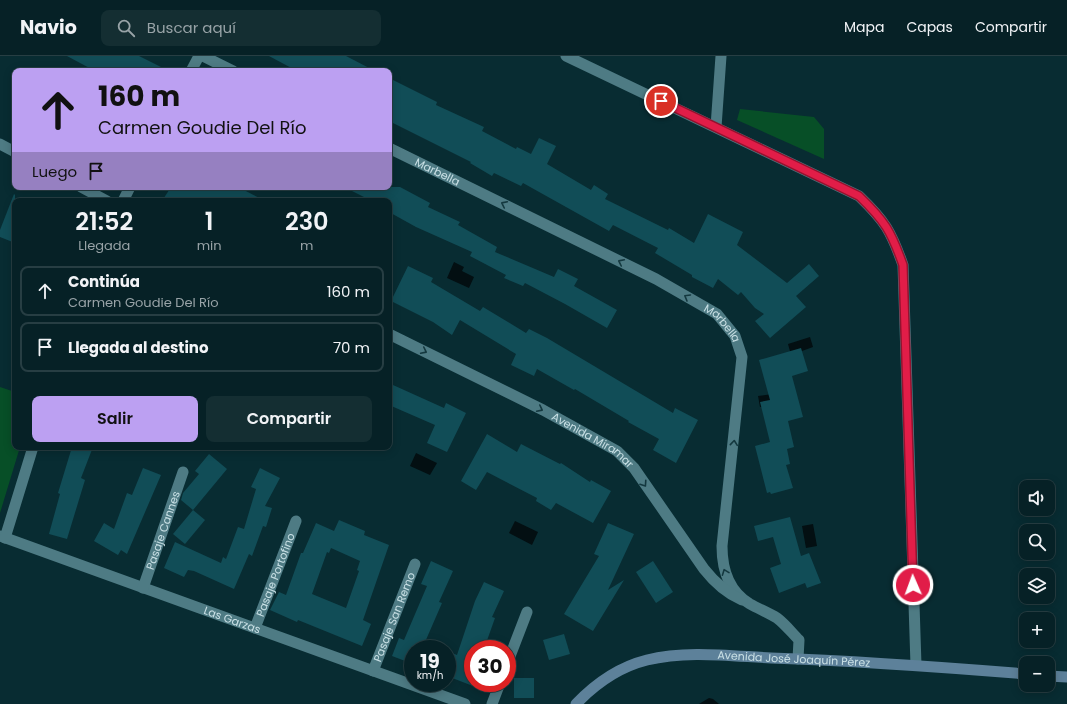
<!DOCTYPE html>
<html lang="es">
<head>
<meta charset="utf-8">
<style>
  body { margin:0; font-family:Poppins,sans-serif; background:#142e32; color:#f1f3f6; height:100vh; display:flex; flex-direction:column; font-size:15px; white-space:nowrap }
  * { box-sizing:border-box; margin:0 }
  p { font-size:13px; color:#98a3a7 }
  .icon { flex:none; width:22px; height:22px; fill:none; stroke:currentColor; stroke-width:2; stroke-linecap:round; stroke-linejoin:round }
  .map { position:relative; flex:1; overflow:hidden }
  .sheet { position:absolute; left:12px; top:142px; width:380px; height:252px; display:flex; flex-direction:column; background:#062126; border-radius:8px; box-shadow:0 2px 10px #0003,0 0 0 1px #273e43 }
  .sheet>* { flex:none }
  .top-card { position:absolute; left:12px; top:12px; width:380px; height:122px; border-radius:8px; box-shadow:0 2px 10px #0003,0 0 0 1px #273e43; background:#bca0f2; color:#111; overflow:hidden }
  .controls { position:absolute; left:1019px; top:424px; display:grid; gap:8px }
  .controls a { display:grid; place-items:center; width:36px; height:36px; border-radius:8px; background:#062126; box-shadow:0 2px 10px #0003,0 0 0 1px #273e43; font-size:20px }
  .speed { position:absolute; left:404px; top:584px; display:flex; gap:8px; font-size:20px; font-weight:700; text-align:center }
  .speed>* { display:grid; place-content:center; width:52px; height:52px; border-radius:50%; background:#062126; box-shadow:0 2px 10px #0003,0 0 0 1px #273e43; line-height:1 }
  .speed small { font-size:10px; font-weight:400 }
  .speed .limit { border:6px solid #d22; background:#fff; color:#111 }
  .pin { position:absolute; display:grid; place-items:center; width:34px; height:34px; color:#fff; margin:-17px; border:2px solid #fff; border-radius:50%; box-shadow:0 1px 4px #0007 }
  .me { position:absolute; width:44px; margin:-22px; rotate:358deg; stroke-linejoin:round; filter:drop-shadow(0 0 3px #0008) }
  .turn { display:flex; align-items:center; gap:14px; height:84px; padding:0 20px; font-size:18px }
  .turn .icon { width:52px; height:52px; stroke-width:2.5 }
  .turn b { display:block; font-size:28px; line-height:34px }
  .then { display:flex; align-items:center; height:38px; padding:0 20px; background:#0003; gap:8px; font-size:15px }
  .eta { display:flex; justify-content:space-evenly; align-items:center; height:68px; text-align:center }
  .eta b { font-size:24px; font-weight:600; line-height:28px }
  .action { display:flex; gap:8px; margin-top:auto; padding:8px 20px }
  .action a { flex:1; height:46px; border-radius:8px; background:#bca0f2; color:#111; font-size:16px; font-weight:600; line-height:46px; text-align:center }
  .action a+a { background:#142e32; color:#f1f3f6 }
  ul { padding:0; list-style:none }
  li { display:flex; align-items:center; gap:12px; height:50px; margin:0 8px 6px; padding:0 12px; border:2px solid #273e43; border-radius:8px }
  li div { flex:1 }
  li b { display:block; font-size:15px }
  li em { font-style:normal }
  header { display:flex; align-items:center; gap:24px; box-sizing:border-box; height:56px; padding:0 20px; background:#062126; border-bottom:1px solid #273e43 }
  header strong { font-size:19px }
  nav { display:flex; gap:22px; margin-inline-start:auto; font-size:14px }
  .search { width:280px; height:36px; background:#142e32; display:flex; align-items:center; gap:10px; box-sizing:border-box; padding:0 14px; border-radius:8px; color:#98a3a7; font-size:15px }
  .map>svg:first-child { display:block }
  .green { fill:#074f27 }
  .water { fill:#030f12 }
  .building { fill:#114d57; fill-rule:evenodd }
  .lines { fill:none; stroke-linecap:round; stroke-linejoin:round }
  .minor { stroke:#4e7b84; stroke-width:11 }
  .tertiary { stroke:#4e7b84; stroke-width:11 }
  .secondary { stroke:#5d819a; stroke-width:11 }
  .oneway { stroke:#14383f }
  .route-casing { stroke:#92132f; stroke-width:10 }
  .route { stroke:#e11d48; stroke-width:7 }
  .labels { text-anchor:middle; stroke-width:4; stroke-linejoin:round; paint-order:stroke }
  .street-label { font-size:11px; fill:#c9e0e5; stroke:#002228 }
</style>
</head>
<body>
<header>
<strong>Navio</strong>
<div class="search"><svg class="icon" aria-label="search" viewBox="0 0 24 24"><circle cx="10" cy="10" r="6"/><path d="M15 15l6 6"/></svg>Buscar aquí</div>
<nav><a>Mapa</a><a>Capas</a><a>Compartir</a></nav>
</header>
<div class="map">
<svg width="1067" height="648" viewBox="0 0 1067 648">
  <rect width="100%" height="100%" fill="#082c32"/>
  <g class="green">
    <path d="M740,53L814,61L824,73V103L737,64Z"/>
    <path d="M0,331L15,336V391H20L0,457Z"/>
  </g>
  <g class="water">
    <path d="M454,206L464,211L462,215L474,221L469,232L447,222Z"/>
    <path d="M810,281L813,291L791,299L788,288Z"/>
    <path d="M780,337L782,348L760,351L758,340Z"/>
    <path d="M416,397L437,407L430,419L410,410Z"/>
    <path d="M515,465L538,476L532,489L509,477Z"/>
    <path d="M813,468L817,490L806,492L802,470Z"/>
    <path d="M709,642L713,643L719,648H699Z"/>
  </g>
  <g class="building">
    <path d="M67,0H139L169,15H95Z"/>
    <path d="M269,0H346L375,15H297Z"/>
    <path d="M389,22L437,46L436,49L484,71L482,75L516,93L517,91L531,98L539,82L556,90L547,108L591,134L594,129L608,138L605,143L668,174L669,172L694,187L708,158L743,176L737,189L787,227L809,208L819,220L796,240L806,251L770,282L755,265L764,258L755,252L741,236L738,239L718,223L713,232L692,221V219L655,197L658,192L613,169L609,175L523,127L521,130L494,117L492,120L470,107L471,106L389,65Z"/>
    <path d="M171,131H238L265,145H162Z"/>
    <path d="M344,131H400L430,147L428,151L460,166L458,169L497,191L495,196L554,221L558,213L578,223L574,230L617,254L607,272L565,248L525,227L523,230L504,222L506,219L470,200L472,196L416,171L389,156V145H372Z"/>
    <path d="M14,138L15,139V187L0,181V174Z"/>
    <path d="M408,210L433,222L431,226L480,255L483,251L526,277L529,273L547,282L673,357L675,352L698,364L676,407L653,394L659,383L628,366L629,365L575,333L574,334L537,313L534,320L511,309L516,298L460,264L452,279L433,266L391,245Z"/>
    <path d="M801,292L808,315L792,320L803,361L788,365L794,391L787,393L790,408L786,409L793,432L771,438L770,436L767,437L755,390L770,386L760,346L770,344L759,304Z"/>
    <path d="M393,329L444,352L446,347L466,357L447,396L427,387L435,369L389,349V339Z"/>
    <path d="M487,378L517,396L521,388L560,408L561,407L590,426L591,424L611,435L593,467L556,447L551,454L536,445L537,442L487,416L476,434L461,425Z"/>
    <path d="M72,391H93L81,422L85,424L67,483L49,478L60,438L58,437Z"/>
    <path d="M209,398L227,413L193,454L181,444L183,437L199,418L195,415Z"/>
    <path d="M143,412L161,419L127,498L121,494L118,499L94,485L104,467L114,473L127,437L132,439Z"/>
    <path d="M260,412L280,422L265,450L272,452L266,471L263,470L252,500L249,498L234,533L194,515L188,514L184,521L164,512L175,486L221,507L223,501L226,503L238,471L244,473L256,433L251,431Z"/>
    <path d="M193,454L205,464L185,488L173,478Z"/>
    <path d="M790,461L801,500L809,497L821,527L807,532L805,527L779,537L770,512L781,508L773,481L758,485L754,470Z"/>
    <path d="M339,464L365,475L364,479L389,489L363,564L371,568L362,590L298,564L297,566L270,554L279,536L286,539L301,497H303L316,467L334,475ZM331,492L360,505L357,514L359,515L346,552L312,538L327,496L329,497Z"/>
    <path d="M608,467L634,478L608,534L624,524L593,575L564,558L599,500L594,498Z"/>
    <path d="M431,505L453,515L439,546L442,547L422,593H413V608L392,600L399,582L404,584L427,530L421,528Z"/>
    <path d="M653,505L673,536L656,547L636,516Z"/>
    <path d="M484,526L504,535L492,561L495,562L484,593H473V630L447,620V595L457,599L475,545Z"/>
    <path d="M564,578L570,598L549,604L543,584Z"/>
    <rect x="514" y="622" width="20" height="20"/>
  </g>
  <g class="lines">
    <g class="minor">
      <path d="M566,0L859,140C885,165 891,175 903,209L916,609"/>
      <path d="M191,15L199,0"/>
      <path d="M716,71L721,0"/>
      <path d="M123,145L130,131"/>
      <path id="s1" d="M0,480L465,648"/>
      <path d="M5,482L33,391"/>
      <path id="s2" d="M143,532L183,416"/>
      <path id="s3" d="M255,572L296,465"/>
      <path d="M507,608L527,556"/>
      <path id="s4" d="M373,615L415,508"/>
      <path d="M492,648L500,627"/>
    </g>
    <g class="tertiary">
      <path d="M203,0L233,15"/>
      <path d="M0,88L15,96"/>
      <path id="s5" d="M389,92L656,223L717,258L735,280L742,301L722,490C722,513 728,535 750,548C759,553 769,557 777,562C785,568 792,577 799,584L798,603"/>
      <path d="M81,131L107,145"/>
      <path id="s6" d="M389,278L543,354L617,395L634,412L704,513C715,527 726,537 742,544"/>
    </g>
    <g class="secondary">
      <path d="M1048,620L1067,621"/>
      <path id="s7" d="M576,648C596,627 619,611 647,604C686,594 731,600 771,602C856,605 941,611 1026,618"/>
    </g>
  </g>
  <defs><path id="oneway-chevron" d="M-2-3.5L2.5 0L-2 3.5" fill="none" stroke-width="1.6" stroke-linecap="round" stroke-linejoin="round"/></defs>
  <g class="oneway">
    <use href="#oneway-chevron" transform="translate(504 148) rotate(-154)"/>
    <use href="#oneway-chevron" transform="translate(621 206) rotate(-154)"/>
    <use href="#oneway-chevron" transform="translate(687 241) rotate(-150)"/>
    <use href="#oneway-chevron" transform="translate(424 295) rotate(26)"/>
    <use href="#oneway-chevron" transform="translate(540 353) rotate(27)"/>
    <use href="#oneway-chevron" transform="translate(734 387) rotate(-84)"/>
    <use href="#oneway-chevron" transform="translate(644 428) rotate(56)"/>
    <use href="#oneway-chevron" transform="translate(725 516) rotate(-111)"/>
  </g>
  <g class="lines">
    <defs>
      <path id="route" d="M661,45L859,140C885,165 891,175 903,209L913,529"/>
    </defs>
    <use href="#route" class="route-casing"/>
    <use href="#route" class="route"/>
  </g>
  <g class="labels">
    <g class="street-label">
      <text dy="4" stroke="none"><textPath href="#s5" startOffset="54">Marbella</textPath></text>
      <text dy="4" stroke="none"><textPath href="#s5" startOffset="378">Marbella</textPath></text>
      <text dy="4" stroke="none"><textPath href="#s6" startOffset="230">Avenida Miramar</textPath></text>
      <text dy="4" stroke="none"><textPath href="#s2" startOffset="61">Pasaje Cannes</textPath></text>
      <text dy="4" stroke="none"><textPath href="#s3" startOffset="57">Pasaje Portofino</textPath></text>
      <text dy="4" stroke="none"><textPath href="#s4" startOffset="58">Pasaje San Remo</textPath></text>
      <text dy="4" stroke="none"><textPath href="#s1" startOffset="247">Las Garzas</textPath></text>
      <text dy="4" stroke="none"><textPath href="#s7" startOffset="232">Avenida José Joaquín Pérez</textPath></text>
    </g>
  </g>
</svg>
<div class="controls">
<a><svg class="icon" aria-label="sound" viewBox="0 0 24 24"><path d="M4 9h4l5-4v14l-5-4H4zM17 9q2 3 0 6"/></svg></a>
<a><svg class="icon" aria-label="search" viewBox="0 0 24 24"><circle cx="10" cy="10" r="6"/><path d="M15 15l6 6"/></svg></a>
<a><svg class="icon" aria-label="layers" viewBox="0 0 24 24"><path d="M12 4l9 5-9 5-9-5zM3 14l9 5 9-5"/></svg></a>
<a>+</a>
<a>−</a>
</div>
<div class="speed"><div>19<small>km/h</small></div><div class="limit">30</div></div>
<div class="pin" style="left:661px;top:45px;background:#d93025"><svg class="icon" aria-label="arrive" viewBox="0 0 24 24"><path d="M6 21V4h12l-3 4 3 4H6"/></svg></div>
<svg class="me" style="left:913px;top:529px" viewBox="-20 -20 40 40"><circle r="17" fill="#e11d48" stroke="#fff" stroke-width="3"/><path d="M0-11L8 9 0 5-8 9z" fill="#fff"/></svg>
<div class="top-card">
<div class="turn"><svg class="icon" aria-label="ahead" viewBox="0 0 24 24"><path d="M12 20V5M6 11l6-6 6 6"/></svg><div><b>160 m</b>Carmen Goudie Del Río</div></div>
<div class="then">Luego<svg class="icon" aria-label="arrive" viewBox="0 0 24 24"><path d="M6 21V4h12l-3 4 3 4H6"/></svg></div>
</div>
<section class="sheet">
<div class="eta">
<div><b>21:52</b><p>Llegada</p></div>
<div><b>1</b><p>min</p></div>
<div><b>230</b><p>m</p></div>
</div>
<ul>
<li><svg class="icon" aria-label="ahead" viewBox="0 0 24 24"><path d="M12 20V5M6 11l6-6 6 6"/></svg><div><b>Continúa</b><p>Carmen Goudie Del Río</p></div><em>160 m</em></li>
<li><svg class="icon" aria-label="arrive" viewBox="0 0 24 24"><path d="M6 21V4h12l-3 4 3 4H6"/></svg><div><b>Llegada al destino</b></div><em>70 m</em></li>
</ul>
<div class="action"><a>Salir</a><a>Compartir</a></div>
</section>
</div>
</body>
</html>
